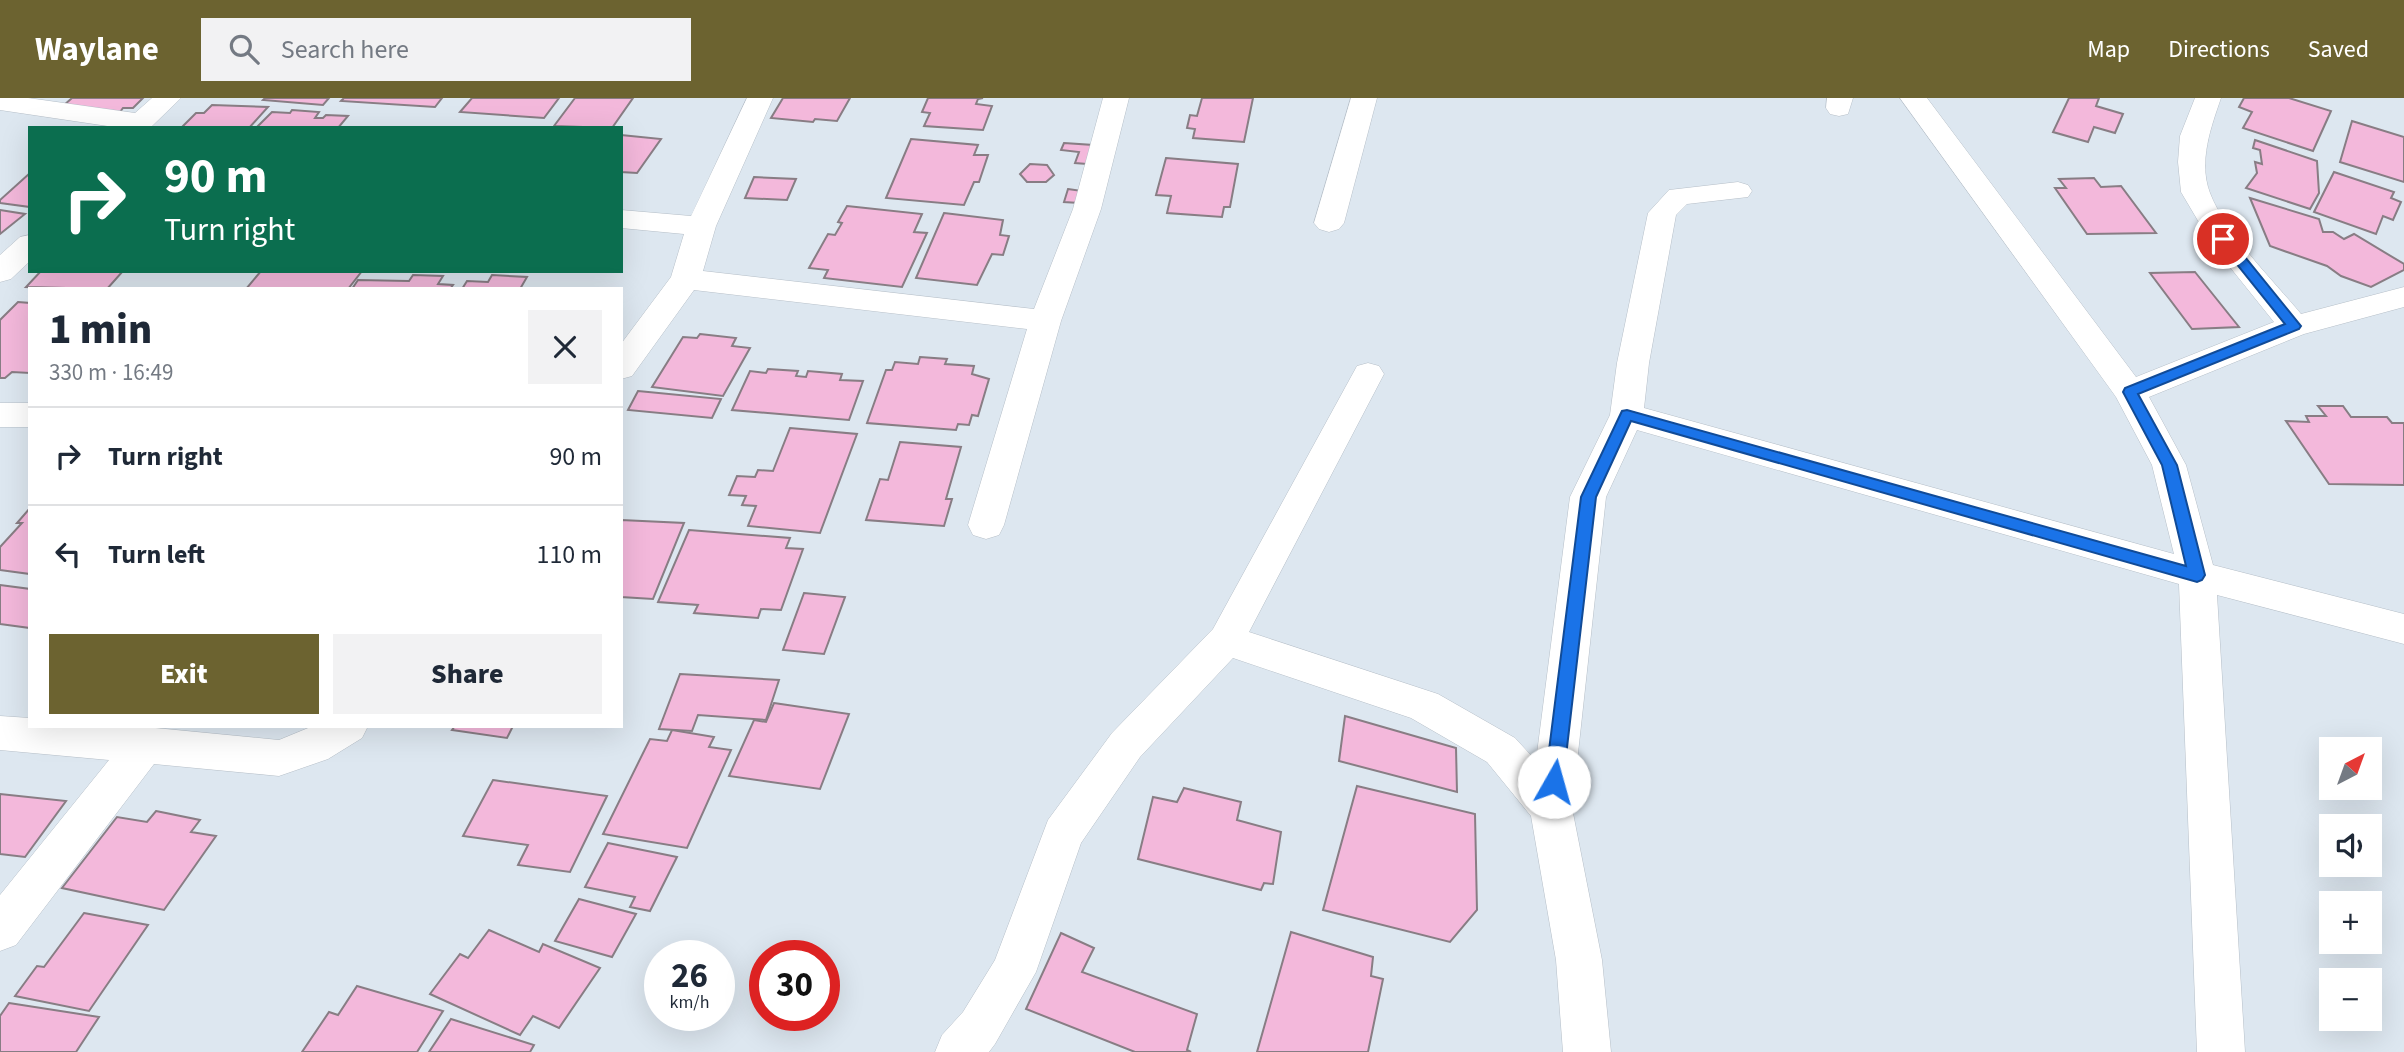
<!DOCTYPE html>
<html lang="en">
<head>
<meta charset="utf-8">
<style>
  body { margin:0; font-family:"Source Sans 3",sans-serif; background:#f2f2f3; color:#1f2937; height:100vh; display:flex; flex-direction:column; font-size:26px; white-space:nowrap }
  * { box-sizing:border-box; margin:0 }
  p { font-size:23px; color:#747a83 }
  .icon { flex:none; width:38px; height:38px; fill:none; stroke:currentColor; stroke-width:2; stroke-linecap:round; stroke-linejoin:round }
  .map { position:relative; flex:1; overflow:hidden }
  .details { position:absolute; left:28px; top:189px; width:595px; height:441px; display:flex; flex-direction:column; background:#fff; border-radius:0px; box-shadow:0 7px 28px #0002 }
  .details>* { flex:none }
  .top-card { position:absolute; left:28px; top:28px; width:595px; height:147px; border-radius:0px; box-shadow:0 7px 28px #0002; background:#0b6e4f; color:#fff; overflow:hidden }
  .needle { width:46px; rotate:41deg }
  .tools { position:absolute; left:2319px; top:639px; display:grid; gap:14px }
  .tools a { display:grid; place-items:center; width:63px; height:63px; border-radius:0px; background:#fff; box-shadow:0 7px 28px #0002; font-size:35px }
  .speed { position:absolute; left:644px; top:842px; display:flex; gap:14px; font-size:35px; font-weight:700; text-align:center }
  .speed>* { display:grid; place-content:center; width:91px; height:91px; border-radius:50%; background:#fff; box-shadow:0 7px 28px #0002; line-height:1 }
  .speed small { font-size:18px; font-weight:400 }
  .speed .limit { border:10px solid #d22; background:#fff; color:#111 }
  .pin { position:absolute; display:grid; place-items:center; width:60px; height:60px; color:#fff; margin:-30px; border:4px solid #fff; border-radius:50%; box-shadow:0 2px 7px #0007 }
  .me { position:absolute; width:77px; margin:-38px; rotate:7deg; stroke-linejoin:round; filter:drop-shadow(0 0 5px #0008) }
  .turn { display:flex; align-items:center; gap:24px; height:147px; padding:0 21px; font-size:32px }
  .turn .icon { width:91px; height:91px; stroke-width:2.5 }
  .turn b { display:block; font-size:49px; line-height:60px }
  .round { display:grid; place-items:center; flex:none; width:74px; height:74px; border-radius:0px; background:#f2f2f3 }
  .overview { display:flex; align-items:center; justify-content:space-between; height:119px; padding:0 21px }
  h1 { font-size:42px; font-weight:800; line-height:52px }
  .action { display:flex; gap:14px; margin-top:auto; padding:14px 21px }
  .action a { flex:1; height:80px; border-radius:0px; background:#6c6330; color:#fff; font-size:28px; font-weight:800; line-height:80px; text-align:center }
  .action a+a { background:#f2f2f3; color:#1f2937 }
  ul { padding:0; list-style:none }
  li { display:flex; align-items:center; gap:21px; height:98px; padding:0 21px; border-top:2px solid #e0e1e3 }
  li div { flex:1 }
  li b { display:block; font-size:26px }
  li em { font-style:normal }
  header { display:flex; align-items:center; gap:42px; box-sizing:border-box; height:98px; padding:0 35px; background:#6c6330; color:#fff }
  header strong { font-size:33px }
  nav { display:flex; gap:38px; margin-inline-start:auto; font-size:24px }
  .search { width:490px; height:63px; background:#f2f2f3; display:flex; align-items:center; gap:18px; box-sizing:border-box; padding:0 24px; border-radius:0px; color:#747a83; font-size:26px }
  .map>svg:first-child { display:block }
  .building { fill:#f3b8db; stroke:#887d84; stroke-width:2 }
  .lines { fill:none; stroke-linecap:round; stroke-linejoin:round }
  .minor-casing { stroke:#b6bfc8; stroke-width:1 }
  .minor { fill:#fff; fill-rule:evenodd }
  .route { fill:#1a73e8; stroke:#114b97; stroke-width:2 }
</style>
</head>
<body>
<header>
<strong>Waylane</strong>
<div class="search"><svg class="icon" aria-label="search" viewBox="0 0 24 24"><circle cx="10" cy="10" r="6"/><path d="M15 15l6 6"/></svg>Search here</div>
<nav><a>Map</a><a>Directions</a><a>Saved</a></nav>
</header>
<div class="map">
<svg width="2404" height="954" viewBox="0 0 2404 954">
  <rect width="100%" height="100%" fill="#dde7f0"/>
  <g class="building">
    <path d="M72,0H143L133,10H123L120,14L63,8Z"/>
    <path d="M265,0H329L323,7L263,2Z"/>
    <path d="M344,0H442L435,9L341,3Z"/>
    <path d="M472,0H559L544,20L460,14Z"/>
    <path d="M575,0H633L612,30L554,28Z"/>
    <path d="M783,0H850L837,23L815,21L813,24L771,20Z"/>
    <path d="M928,0H983L978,1L976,6L992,8L983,32L924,28L930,15L922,14Z"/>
    <path d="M1202,0H1253L1244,44L1193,40L1195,31L1187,30L1190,17L1197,18Z"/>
    <path d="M2069,0H2099L2096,8L2123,16L2115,35L2094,29L2088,44L2053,34Z"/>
    <path d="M2244,0H2289L2331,13L2313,53L2243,30L2252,14L2239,9Z"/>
    <path d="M212,7L268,9L249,30H181L196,15H204Z"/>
    <path d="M292,12L319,14L315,20H323L326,17L348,18L338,30H256L272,14L290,15Z"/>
    <path d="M2352,23L2404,39V84L2340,64Z"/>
    <path d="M621,37L661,41L637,75L621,74Z"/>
    <path d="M911,41L978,47L974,57H988L979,84H974L964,107L886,100Z"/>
    <path d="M2255,42L2317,63L2319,95L2310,111L2246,90L2257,75L2255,64L2262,66L2260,52L2253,50Z"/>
    <path d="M1064,45L1093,47L1087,66L1075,65L1079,54L1061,52Z"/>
    <path d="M1166,60L1238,66L1230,109H1224L1222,119L1167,115L1171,98L1156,97Z"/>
    <path d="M1030,66L1047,67L1054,77L1046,84H1027L1020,76Z"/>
    <path d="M2334,74L2394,94L2391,100L2401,104L2393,122L2383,118L2376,136L2314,114Z"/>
    <path d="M30,75V109L0,105V102Z"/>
    <path d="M754,79L796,81L787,102L745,100Z"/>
    <path d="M2094,80L2101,89L2121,88L2156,135L2087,136L2055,90H2066L2059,81Z"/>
    <path d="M1068,91L1082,93L1079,105L1064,104Z"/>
    <path d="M2250,100L2319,121L2323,134H2333L2344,141L2354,136L2404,166V172L2371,189L2341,178L2327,168L2270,148Z"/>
    <path d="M847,108L922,116L914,134L927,135L902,189L824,180L828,172L809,170L828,136L835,137L842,125L838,124Z"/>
    <path d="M0,112L25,116L0,136Z"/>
    <path d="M944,115L1003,122L1000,137L1009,138L1003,157L992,156L977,187L916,180Z"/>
    <path d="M41,173H123L107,191L26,189Z"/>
    <path d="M261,173H362L348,191H246Z"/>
    <path d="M2195,174L2239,229L2192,231L2150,175Z"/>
    <path d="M413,177L443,178L438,186L453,187L450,191H352L358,182L409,183Z"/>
    <path d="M492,177L527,179L520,191H462L467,183L488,184Z"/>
    <path d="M18,204L30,205V275L12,274L5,280H0V222Z"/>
    <path d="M700,236L736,240L732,248L750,250L723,298L652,289L683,239L697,240Z"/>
    <path d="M920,259L947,261L945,266L974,268L972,276L989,281L978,318L972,317L969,327L958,326L956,332L867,325L886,272H892L895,264L918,266Z"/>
    <path d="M768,271L798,273L796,278L806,279L808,273L842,276L840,282L863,283L849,322L732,312L750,273L766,275Z"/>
    <path d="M638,293L721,301L712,320L628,312Z"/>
    <path d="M2318,308H2343L2351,319H2387L2392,325H2404V387L2329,386L2286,323L2309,324L2306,318H2326Z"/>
    <path d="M790,330L857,336L820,435L748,428L756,408L742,407L746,398L729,397L737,378L755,379L758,372L773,373Z"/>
    <path d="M900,344L961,349L946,401H952L944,428L866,422L880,381L888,382Z"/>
    <path d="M30,410V476L0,472V449L22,425H17Z"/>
    <path d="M621,422L684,425L653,501L621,499Z"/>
    <path d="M689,432L790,440L786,450L803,451L781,512L761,511L758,520L694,515L698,507L658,504Z"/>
    <path d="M0,487L30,491V530L0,526Z"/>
    <path d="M804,495L845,499L824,556L783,552Z"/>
    <path d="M680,576L779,582L766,622L698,617L692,633L659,631Z"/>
    <path d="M774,605L849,616L820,691L729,678L754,622L766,624Z"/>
    <path d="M1345,618L1456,650L1457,694L1339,663Z"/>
    <path d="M455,628H513L507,640L452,632Z"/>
    <path d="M672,632L714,639L709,649L731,652L687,750L603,736L650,641L667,643Z"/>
    <path d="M493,682L607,698L570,774L518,767L528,747L463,738Z"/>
    <path d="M1357,688L1475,716L1477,812L1450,844L1323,812Z"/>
    <path d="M1184,690L1241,704L1237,722L1281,734L1273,786L1264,785L1261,792L1138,761L1153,699L1177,704Z"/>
    <path d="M0,696L66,703L25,759L0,756Z"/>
    <path d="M156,713L200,722L191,734L216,738L164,812L62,790L117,719L147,724Z"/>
    <path d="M608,745L677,759L650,813L630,809L635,799L585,789Z"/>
    <path d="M579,801L636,816L612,859L555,843Z"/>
    <path d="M84,815L148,827L89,913L15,898L37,868L44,869Z"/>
    <path d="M489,832L539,854L543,846L600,870L559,930L533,918L520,937L430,896L460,856L468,860Z"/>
    <path d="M1291,834L1373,859L1371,878L1383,881L1368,954H1257Z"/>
    <path d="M1061,835L1094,850L1082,874L1197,916L1187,952L1191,954H1135L1026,911Z"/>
    <path d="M357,888L443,913L417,954H302L329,914L338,917Z"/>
    <path d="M9,905L99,919L76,954H0V918Z"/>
    <path d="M451,921L534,947L530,954H429Z"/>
  </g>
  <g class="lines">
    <defs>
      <g id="minor">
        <path d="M0,0H28L135,15L152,0H181L150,30H121L0,12Z"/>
        <path d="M747,0H773L716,128L703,173L1034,211L1073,111L1103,0H1129L1101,111L1061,223L1004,427L999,437L986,441L973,437L968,427L1027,231L694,192L632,278L621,281V246L671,179L684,136L621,130V112L691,118Z"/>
        <path d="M1351,0H1377L1344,125L1339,131L1329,134L1319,131L1314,125Z"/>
        <path d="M1827,0H1853L1848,16L1839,18L1830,16L1826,10Z"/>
        <path d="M1900,0H1927L2136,279L2274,224L2213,148L2181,94L2178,64L2180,38L2195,0H2221C2211,29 2198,64 2210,95C2225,135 2273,182 2301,216L2404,189V209L2304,236L2149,299L2186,367L2213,467L2404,516V546L2217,497L2245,954H2197L2179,486L1637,332L1606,399L1572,710L1602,862L1611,954H1563L1556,862L1531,718L1487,664L1411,620L1233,560L1140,659L1081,745L1036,874L995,946L989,954H935L942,937L963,914L995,862L1048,722L1112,635L1213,531L1357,268L1368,265L1379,268L1384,276L1249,534L1438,596L1515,640L1536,663L1570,399L1610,317L1617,265L1648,115L1669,92L1738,84L1748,87L1752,93L1748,99L1687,106L1676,117L1649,265L1644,310L2174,456L2152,367L2116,299Z"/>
        <path d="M30,137V163L11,181L0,184V157L20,139Z"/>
        <rect x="0" y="305" width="30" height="24"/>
        <path d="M0,618L30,620V628L145,629L279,642L313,628H368L362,640L328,661L279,678L154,666L16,847L0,853V797L109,662L0,652Z"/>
      </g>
    </defs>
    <use href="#minor" class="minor-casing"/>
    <use href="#minor" class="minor"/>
  </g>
  <path class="route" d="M2223,137L2228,138L2301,228L2299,231L2138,296L2177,367L2205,477L2202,482L2197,484L1631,323L1596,399L1563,684L1560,690L1554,692L1547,690L1545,684L1581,399L1622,313L1627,312L2186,468L2162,367L2123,294L2125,290L2285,226L2219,144L2217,141Z"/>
</svg>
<div class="tools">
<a><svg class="needle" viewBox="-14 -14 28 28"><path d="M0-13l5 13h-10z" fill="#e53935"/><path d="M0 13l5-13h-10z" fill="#747a83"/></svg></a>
<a><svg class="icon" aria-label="sound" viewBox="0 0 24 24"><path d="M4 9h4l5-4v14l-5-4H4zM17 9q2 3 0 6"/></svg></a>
<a>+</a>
<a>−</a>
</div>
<div class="speed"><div>26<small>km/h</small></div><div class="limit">30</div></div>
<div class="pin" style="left:2223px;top:141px;background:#d93025"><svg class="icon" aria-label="arrive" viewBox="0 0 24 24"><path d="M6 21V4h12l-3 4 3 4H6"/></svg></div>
<svg class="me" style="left:1554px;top:684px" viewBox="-20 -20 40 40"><circle r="19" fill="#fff"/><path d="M0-13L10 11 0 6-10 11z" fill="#1a73e8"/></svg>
<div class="top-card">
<div class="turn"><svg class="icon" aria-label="right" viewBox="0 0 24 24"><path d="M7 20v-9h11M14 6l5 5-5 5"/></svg><div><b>90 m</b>Turn right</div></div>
</div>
<section class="details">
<div class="overview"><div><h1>1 min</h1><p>330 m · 16:49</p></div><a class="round"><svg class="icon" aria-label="close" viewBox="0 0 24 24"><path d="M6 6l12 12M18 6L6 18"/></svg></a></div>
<ul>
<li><svg class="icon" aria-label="right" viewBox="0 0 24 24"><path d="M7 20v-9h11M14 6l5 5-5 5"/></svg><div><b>Turn right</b></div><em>90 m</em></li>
<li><svg class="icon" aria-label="left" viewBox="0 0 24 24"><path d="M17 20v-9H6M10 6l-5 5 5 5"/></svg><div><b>Turn left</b></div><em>110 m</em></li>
</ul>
<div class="action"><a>Exit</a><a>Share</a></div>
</section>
</div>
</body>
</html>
